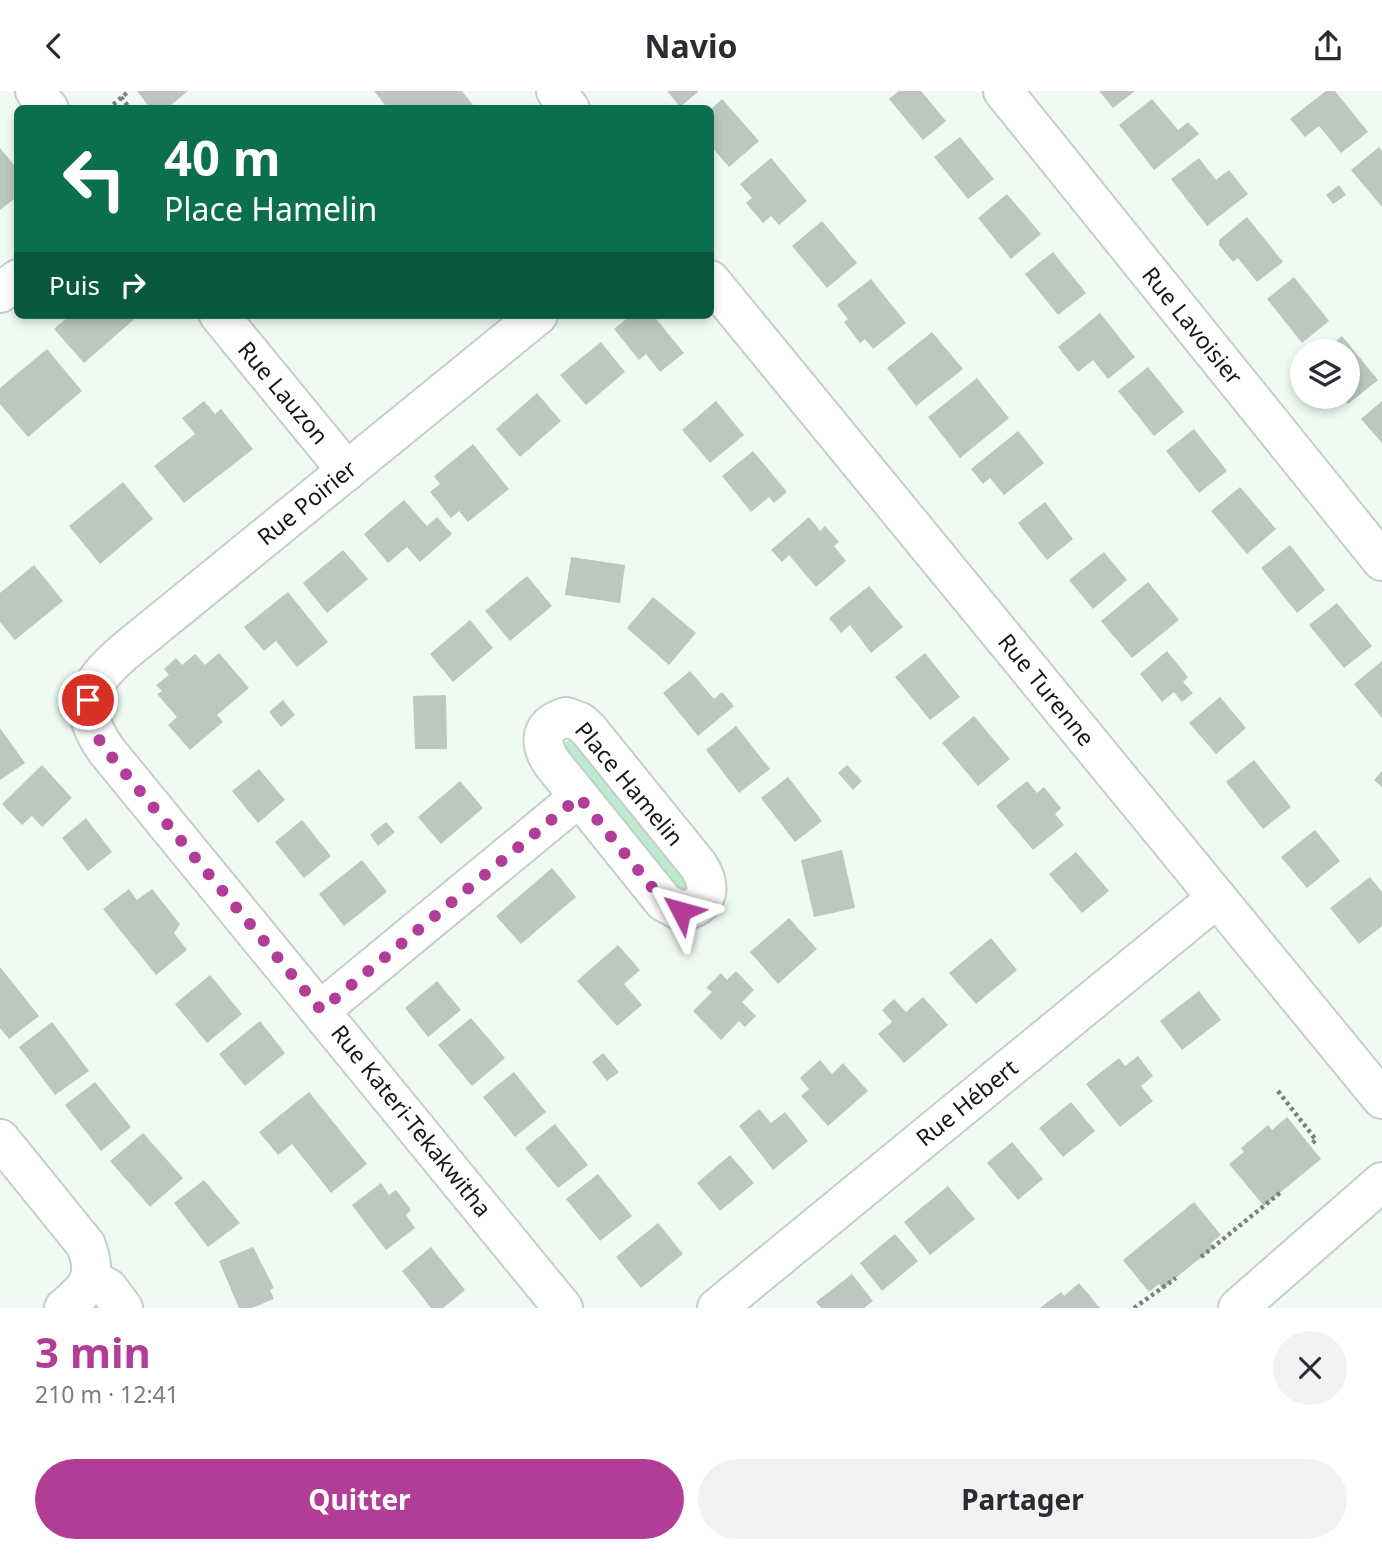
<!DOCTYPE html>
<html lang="fr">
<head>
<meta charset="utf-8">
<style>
  body { margin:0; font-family:"Noto Sans",sans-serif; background:#f2f2f3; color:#2b2b33; height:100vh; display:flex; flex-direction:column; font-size:26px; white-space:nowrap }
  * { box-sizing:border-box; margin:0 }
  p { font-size:23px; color:#7c7c81 }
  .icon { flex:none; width:38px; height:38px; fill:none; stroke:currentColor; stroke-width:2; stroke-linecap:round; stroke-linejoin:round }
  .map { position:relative; height:1217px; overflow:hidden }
  .drawer { display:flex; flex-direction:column; background:#fff; flex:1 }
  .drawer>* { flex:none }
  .top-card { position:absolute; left:14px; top:14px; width:700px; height:214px; border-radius:10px; box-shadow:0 4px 10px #0003; background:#0b6e4f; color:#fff; overflow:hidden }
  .fabs { position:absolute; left:1290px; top:248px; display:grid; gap:14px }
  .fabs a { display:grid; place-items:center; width:70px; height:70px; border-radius:50%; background:#fff; box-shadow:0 4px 10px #0003; font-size:35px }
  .pin { position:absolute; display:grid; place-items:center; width:60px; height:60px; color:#fff; margin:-30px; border:4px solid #fff; border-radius:50%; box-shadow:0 2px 7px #0007 }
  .me { position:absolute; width:77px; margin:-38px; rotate:309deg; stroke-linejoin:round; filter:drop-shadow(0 0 5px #0008) }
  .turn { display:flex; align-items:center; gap:24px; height:147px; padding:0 35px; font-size:32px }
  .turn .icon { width:91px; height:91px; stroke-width:2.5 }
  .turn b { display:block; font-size:49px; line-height:60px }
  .then { display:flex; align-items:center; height:66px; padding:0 35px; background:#0003; gap:14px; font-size:26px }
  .round { display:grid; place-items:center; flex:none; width:74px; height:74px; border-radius:37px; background:#f2f2f3 }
  .summary { display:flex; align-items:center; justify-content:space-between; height:119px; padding:0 35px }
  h1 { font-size:42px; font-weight:700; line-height:52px; color:#b13d97 }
  .button { display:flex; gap:14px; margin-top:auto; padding:14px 35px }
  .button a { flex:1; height:80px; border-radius:42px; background:#b13d97; color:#fff; font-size:28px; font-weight:700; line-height:80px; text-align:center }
  .button a+a { background:#f2f2f3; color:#2b2b33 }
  header { display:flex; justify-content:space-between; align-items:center; height:91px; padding:0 35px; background:#fff; font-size:32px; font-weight:700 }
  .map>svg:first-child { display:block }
  .green { fill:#beebcf }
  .building { fill:#bbc7bf }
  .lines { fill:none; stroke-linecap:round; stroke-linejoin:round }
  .minor-casing { stroke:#c3cfc7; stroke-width:42 }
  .path { stroke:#79817c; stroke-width:4.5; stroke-dasharray:3.5 3.5; stroke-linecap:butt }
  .minor { stroke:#fff; stroke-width:38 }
  .route { stroke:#b13d97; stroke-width:12; stroke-dasharray:0 21.6 }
  .labels { text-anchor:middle; stroke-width:5; stroke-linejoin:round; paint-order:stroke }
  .street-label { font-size:23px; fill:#141815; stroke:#fff }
</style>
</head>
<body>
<header><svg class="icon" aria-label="back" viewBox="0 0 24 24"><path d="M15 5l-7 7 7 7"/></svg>Navio<svg class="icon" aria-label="share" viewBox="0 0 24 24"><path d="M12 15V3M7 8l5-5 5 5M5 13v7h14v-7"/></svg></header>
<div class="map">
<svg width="1382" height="1217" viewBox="0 0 1382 1217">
  <rect width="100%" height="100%" fill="#eefaf2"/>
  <path class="green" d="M572,648L688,790L686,799L677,800L561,654Z"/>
  <g class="building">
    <path d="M137,0H188L166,18H151Z"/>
    <path d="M374,0H462L476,18H388Z"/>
    <path d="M667,0H699L680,16Z"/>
    <path d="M899,0H921L946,30L923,49L889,8Z"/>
    <path d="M1099,0H1135L1113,17Z"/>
    <path d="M1326,0H1335L1368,41L1341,62L1319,35L1305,46L1290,28Z"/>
    <path d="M722,8L759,50L729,76L710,54V19Z"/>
    <path d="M1152,8L1178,39L1188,31L1199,43L1154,79L1119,34Z"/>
    <path d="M960,46L994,88L968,108L934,66Z"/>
    <path d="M1379,56L1382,60V116L1351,79Z"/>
    <path d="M0,57L18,79V105L0,119Z"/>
    <path d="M771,67L807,110L779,134L771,125L763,132L746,112L752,107L740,93Z"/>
    <path d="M1199,67L1216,89L1229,79L1248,103L1207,135L1171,88Z"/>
    <path d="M1339,94L1346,104L1333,113L1326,104Z"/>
    <path d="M1007,103L1041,143L1011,168L978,127Z"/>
    <path d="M1247,126L1283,171L1257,191L1238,167L1233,171L1219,154V149Z"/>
    <path d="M822,130L857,172L827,197L792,155Z"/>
    <path d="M1053,161L1086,202L1058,224L1025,183Z"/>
    <path d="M1294,186L1329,230L1302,252L1267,208Z"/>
    <path d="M871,188L906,232L873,258L865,248L860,252L844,231L848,228L837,214Z"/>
    <path d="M1100,222L1135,266L1108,288L1093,269L1078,281L1058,256Z"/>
    <path d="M70,224H139L84,272L54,238Z"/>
    <path d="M631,224H653L684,262L660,281L646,263L639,269L614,238Z"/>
    <path d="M932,241L963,278L916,315L887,277Z"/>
    <path d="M1342,245L1378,289L1348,313L1343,306H1348V261H1323Z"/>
    <path d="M601,251L625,281L586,314L560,284Z"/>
    <path d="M47,258L82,300L28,346L0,313V297Z"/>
    <path d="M1148,276L1184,321L1154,345L1118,300Z"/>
    <path d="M977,287L1009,327L960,367L928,326Z"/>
    <path d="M537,302L561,330L520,366L496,338Z"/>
    <path d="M204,310L215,323L221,318L253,358L184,412L154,375L195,343L182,327Z"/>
    <path d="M716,310L744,344L710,372L682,339Z"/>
    <path d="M1382,310V352L1361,328Z"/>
    <path d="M1194,338L1227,380L1199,402L1166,360Z"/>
    <path d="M1018,340L1044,372L1004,404L990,387L983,393L971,378Z"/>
    <path d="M473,353L509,398L468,431L459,420L451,427L430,401L440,393L434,385Z"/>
    <path d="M753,360L787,401L774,412L769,406L751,421L722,385Z"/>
    <path d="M123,391L153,428L100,473L69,435Z"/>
    <path d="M1240,396L1276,438L1247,463L1211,420Z"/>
    <path d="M404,409L427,435L437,426L452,443L420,471L407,456L388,472L364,443Z"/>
    <path d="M1045,411L1073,448L1047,469L1018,432Z"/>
    <path d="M809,426L820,440L825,435L839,451L834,455L846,470L816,496L789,464L782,471L771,459Z"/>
    <path d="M1290,454L1325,499L1297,522L1261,477Z"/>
    <path d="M343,459L368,488L327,522L303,492Z"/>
    <path d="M1104,461L1127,489L1093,518L1069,489Z"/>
    <path d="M571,466L625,474L620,512L565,504Z"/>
    <path d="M34,474L63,510L15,549L0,531V502Z"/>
    <path d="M527,485L552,515L510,550L485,520Z"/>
    <path d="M1148,491L1179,529L1132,567L1101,530Z"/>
    <path d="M869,495L903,536L871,562L850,534L841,542L829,527Z"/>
    <path d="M288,501L328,551L297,576L276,550L264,560L244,536Z"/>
    <path d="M653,506L696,542L669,574L627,537Z"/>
    <path d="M1337,512L1372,555L1344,577L1309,534Z"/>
    <path d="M470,529L493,557L453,591L430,563Z"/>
    <path d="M1167,560L1188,586L1183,591L1193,602L1182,611L1174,601L1162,611L1140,583Z"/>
    <path d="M219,562L249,597L217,624L223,631L190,659L168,634L177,626L157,603L162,600L156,594L169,584L164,578L176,567L182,574L195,563L205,574Z"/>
    <path d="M925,562L960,606L930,629L895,586Z"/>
    <path d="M1382,570V627L1354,593Z"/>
    <path d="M690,580L714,608L722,601L734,615L698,645L663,602Z"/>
    <path d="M446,604L447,658H415L413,605Z"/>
    <path d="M1220,606L1246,637L1216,663L1189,632Z"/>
    <path d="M283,609L295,624L281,636L269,621Z"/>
    <path d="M974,625L1010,668L978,695L942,652Z"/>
    <path d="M736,635L770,678L739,702L706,659Z"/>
    <path d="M0,637L25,672L0,689Z"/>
    <path d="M1254,669L1291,716L1263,738L1226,691Z"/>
    <path d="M42,674L72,707L42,736L32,725L22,734L2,713Z"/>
    <path d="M847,674L862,690L853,699L838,682Z"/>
    <path d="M259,678L285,709L258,732L232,700Z"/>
    <path d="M1382,680V696L1374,689Z"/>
    <path d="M788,686L822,730L795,751L761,707Z"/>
    <path d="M460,690L483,717L441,753L418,726Z"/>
    <path d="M1027,690L1037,702L1044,696L1061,717L1055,723L1064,734L1033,759L996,715Z"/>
    <path d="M86,727L112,761L88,780L62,747Z"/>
    <path d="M302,729L331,765L304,787L275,751Z"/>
    <path d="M386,731L395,741L378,755L370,744Z"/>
    <path d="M1315,739L1340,770L1307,797L1281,766Z"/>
    <path d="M842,759L855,817L814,826L801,769Z"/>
    <path d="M1076,761L1109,800L1082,822L1049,783Z"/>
    <path d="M362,769L387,801L344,835L319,803Z"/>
    <path d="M552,777L576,806L521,853L496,825Z"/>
    <path d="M1370,786L1382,801V835L1359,853L1330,817Z"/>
    <path d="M129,798L137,809L152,798L180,833L174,842L187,859L156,884L103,818Z"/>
    <path d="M789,827L817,858L778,893L750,861Z"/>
    <path d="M991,847L1017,879L976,913L949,882Z"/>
    <path d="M618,854L640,879L624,893L642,914L617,935L577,890Z"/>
    <path d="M0,876L39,925L9,948L0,937Z"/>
    <path d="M736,880L754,899L742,911L756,925L745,936L739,930L721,949L693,920L712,901L706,897L721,882L727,889Z"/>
    <path d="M210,884L242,923L207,952L175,913Z"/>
    <path d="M437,890L461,919L428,946L405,917Z"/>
    <path d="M1199,900L1221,929L1182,959L1160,930Z"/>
    <path d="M923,906L948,934L904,972L878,943L892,931L882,919L894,908L906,921Z"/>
    <path d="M471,927L505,967L472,995L438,954Z"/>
    <path d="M260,930L285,962L245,995L219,963Z"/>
    <path d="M52,931L89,980L55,1004L19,956Z"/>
    <path d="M603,962L619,981L607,990L592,971Z"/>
    <path d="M1138,965L1153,985L1141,995L1153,1010L1120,1036L1086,993L1119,967L1125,975Z"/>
    <path d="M820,969L832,983L843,972L868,1000L828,1035L801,1005L809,998L800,987Z"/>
    <path d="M514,981L546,1021L515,1046L483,1006Z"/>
    <path d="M95,991L131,1036L101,1060L65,1014Z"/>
    <path d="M309,1001L367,1073L331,1102L292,1053L278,1064L259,1041Z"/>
    <path d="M1071,1011L1095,1040L1063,1066L1039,1037Z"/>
    <path d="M759,1018L771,1032L785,1021L808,1050L773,1079L739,1035Z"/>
    <path d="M1287,1026L1321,1068L1264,1115L1229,1073L1244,1061L1241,1057L1268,1034L1272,1039Z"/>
    <path d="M555,1033L588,1074L558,1097L525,1057Z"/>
    <path d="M143,1042L183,1087L150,1116L110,1070Z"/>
    <path d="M1012,1051L1043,1088L1018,1109L987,1072Z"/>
    <path d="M730,1064L754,1092L720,1120L697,1092Z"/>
    <path d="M598,1083L632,1125L600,1150L566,1108Z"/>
    <path d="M204,1089L240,1132L208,1156L174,1112Z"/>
    <path d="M381,1092L389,1104L396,1099L411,1119L406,1124L415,1137L386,1159L352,1114Z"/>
    <path d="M948,1095L975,1128L930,1164L904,1131Z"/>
    <path d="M1194,1111L1221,1144L1211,1152L1214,1156L1162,1198L1159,1193L1149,1201L1123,1169Z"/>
    <path d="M658,1132L683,1163L641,1197L616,1166Z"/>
    <path d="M895,1143L918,1170L882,1200L860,1172Z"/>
    <path d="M253,1156L274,1197L270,1199L274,1208L252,1217H239L219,1170Z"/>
    <path d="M431,1156L465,1199L443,1217H431L402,1180Z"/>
    <path d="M852,1183L873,1210L864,1217H821L816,1211Z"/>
    <path d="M1079,1192L1100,1217H1040L1061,1201L1064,1205Z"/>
  </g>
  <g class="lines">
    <defs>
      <g id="minor">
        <path d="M35,0L49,18"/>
        <path d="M556,0L570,18"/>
        <path d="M1003,0L1382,470"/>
        <path d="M710,189L1382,1008"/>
        <path d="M0,202L18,188"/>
        <path d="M219,224L347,380"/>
        <path d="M538,224L124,561C86,594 76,615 106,659L563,1217"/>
        <path d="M566,626L580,631L588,638L698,774C712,795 710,816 681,820L664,811L552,672C538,651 540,634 566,626Z"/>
        <path d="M321,919L579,706"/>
        <path d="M0,1048L86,1154C98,1186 89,1196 64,1217"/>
        <path d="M90,1187L108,1197L123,1217"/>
        <path d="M717,1217L1217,807"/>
        <path d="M1238,1217L1382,1091"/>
      </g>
    </defs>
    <use href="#minor" class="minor-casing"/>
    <g class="path">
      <path d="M121,6L130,18"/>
      <path d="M108,18L129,0"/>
      <path d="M1278,1000L1316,1049L1310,1054"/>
      <path d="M1201,1166L1281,1101"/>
      <path d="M1134,1217L1176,1187"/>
    </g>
    <use href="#minor" class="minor"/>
  </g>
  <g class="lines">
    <path class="route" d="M88,609L90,635L106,659L321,919L579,706L664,811L681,820"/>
  </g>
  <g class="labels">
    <g class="street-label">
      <text transform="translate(1192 235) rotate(51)" y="8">Rue Lavoisier</text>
      <text transform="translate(283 302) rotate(50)" y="8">Rue Lauzon</text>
      <text transform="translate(307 412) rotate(-39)" y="8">Rue Poirier</text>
      <text transform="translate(1046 599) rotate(51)" y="8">Rue Turenne</text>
      <text transform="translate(629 693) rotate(50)" y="8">Place Hamelin</text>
      <text transform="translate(967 1012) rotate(-39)" y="8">Rue Hébert</text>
      <text transform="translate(411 1030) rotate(51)" y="8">Rue Kateri-Tekakwitha</text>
    </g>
  </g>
</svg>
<div class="fabs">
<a><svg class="icon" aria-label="layers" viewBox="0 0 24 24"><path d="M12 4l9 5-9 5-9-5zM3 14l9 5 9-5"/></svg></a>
</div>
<div class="pin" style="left:88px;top:609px;background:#d93025"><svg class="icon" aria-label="arrive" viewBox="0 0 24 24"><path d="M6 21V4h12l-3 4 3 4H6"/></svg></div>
<svg class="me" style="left:681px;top:820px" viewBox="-20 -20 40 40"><path d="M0-17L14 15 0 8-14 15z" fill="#b13d97" stroke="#fff" stroke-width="4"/></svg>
<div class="top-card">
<div class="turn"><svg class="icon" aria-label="left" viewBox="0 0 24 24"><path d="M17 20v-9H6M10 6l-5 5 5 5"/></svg><div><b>40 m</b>Place Hamelin</div></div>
<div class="then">Puis<svg class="icon" aria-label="right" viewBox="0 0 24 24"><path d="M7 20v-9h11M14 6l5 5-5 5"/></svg></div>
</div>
</div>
<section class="drawer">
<div class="summary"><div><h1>3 min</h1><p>210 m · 12:41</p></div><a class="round"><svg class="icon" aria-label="close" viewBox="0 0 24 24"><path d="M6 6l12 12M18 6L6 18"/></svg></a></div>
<div class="button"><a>Quitter</a><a>Partager</a></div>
</section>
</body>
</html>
